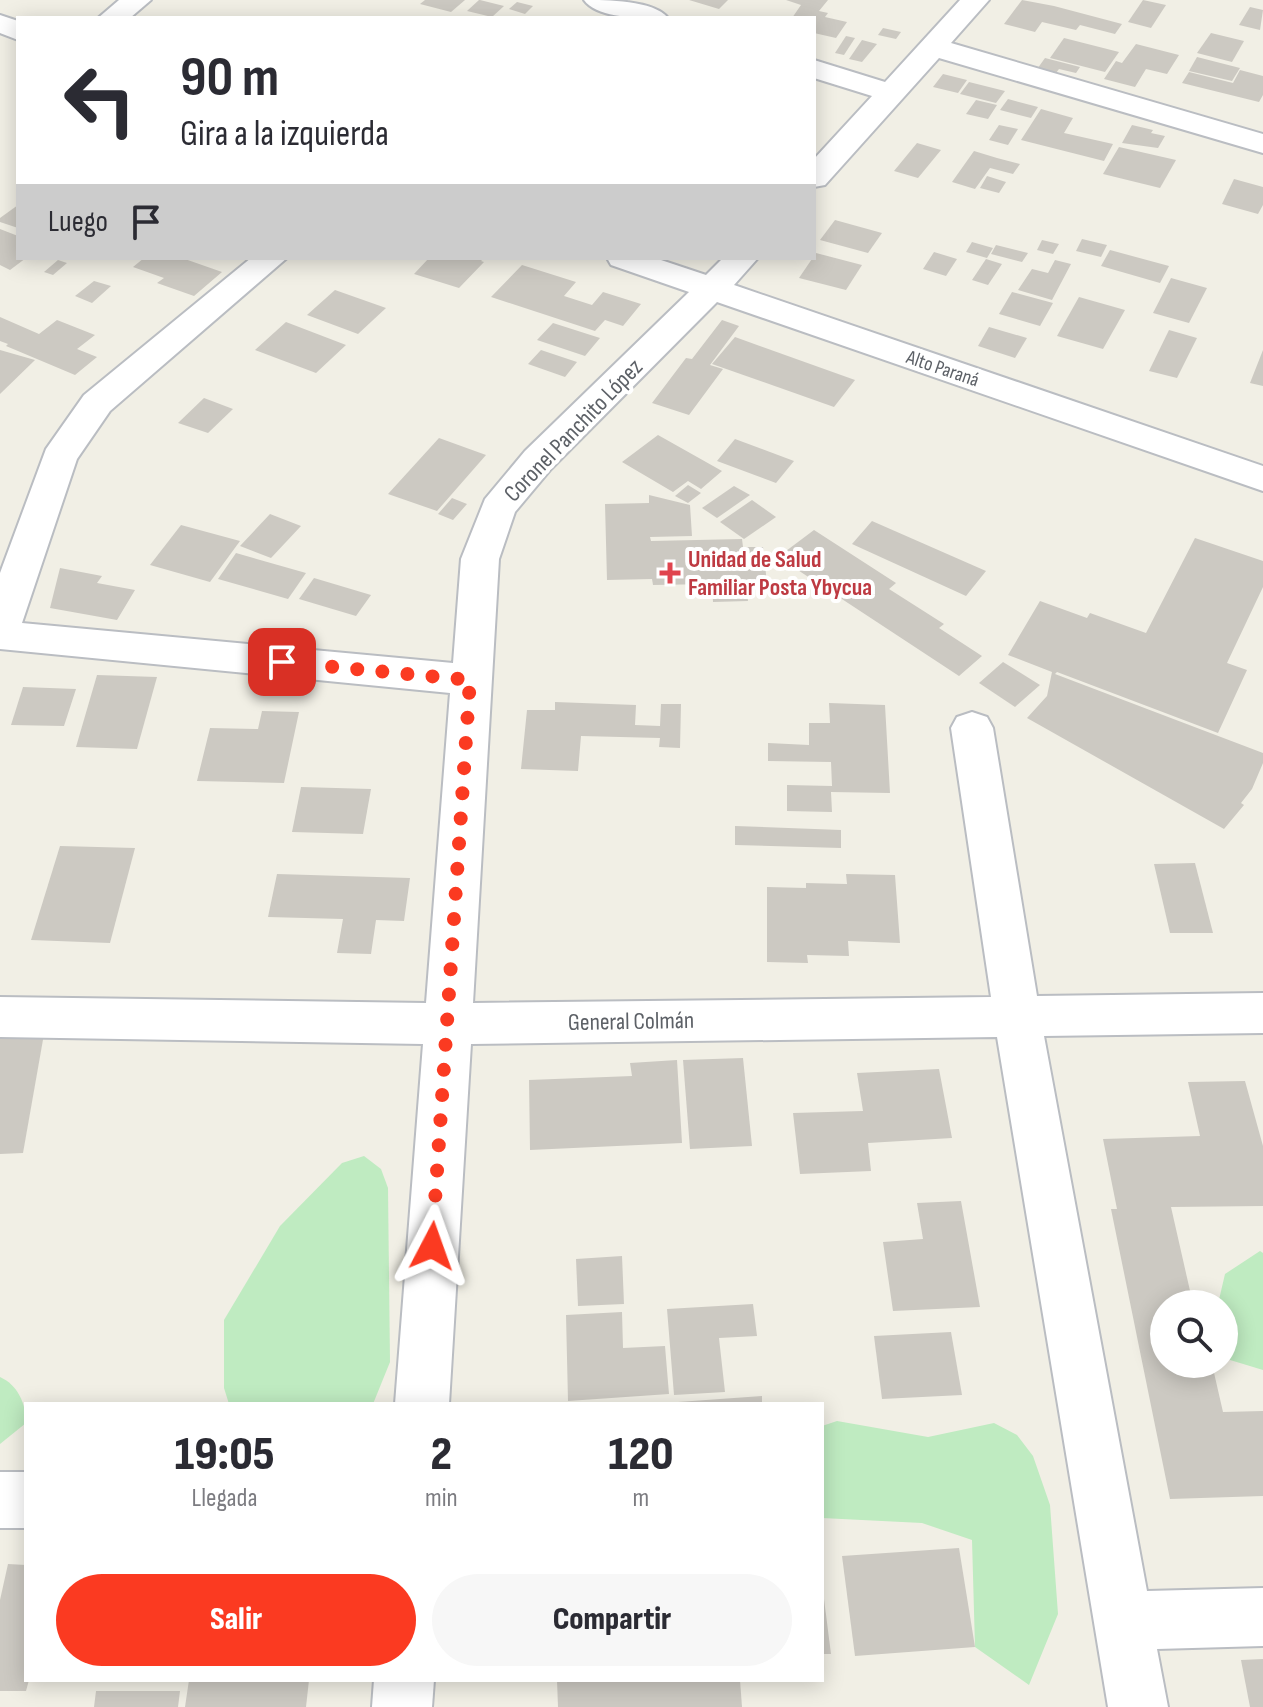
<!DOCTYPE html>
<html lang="es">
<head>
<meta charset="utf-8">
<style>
  body { margin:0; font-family:"Sofia Sans Condensed",sans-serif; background:#f7f7f7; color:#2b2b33; height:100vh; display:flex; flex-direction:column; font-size:30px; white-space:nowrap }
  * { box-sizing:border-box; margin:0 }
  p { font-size:26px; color:#7c7c81 }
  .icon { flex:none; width:44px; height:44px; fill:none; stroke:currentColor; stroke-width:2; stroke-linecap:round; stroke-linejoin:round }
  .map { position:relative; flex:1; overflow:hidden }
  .panel { position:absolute; left:24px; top:1402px; width:800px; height:280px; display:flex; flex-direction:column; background:#fff; border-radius:0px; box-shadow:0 4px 20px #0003 }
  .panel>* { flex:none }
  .hud { position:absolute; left:16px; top:16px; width:800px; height:244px; border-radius:0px; box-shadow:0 4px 20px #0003; background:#fff; color:#2b2b33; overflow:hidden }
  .controls { position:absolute; left:1150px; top:1290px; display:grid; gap:16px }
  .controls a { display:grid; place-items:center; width:88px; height:88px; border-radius:50%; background:#fff; box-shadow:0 4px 20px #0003; font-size:40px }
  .pin { position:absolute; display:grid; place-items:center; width:68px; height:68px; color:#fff; margin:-34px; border-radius:16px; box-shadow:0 4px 12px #0006 }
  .me { position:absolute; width:88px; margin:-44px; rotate:4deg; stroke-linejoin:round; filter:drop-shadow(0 0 6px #0008) }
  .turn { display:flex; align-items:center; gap:28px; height:168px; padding:0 32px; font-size:36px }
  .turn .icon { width:104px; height:104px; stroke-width:2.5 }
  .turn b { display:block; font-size:56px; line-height:68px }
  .then { display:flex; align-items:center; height:76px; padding:0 32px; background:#0003; gap:16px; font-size:30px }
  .eta { display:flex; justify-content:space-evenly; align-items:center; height:136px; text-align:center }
  .eta b { font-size:48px; font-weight:800; line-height:56px }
  .primary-button { display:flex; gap:16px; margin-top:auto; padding:16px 32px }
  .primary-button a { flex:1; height:92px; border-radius:48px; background:#fb3a21; color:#fff; font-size:32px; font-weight:800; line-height:92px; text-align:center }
  .primary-button a+a { background:#f7f7f7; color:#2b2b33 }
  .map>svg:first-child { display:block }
  .green { fill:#bfebc1 }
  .building { fill:#ccc9c2 }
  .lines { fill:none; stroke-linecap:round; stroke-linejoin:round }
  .minor-casing { stroke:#babdc2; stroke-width:4 }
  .minor { fill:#fff; fill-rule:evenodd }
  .route { stroke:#fb3a21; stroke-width:14; stroke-dasharray:0 25.2 }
  .health-dot { fill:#e0444e; stroke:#fff; stroke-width:3 }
  .labels { text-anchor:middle; stroke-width:8; stroke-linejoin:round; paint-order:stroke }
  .far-street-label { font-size:20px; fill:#5d6167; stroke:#fff }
  .street-label { font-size:24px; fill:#5d6167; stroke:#fff }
  .health-label { font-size:24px; font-weight:bold; fill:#be3a42; stroke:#fff; text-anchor:start }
</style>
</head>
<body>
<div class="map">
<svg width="1263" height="1707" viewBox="0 0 1263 1707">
  <rect width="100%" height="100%" fill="#f1efe5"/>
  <g class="green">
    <path d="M364,1156L381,1169L388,1188L390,1362L373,1404H229L224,1388V1320L280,1226L342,1163Z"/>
    <path d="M1260,1251L1263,1253V1370L1230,1360L1224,1341V1304H1218L1225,1274Z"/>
    <path d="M0,1377C18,1385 26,1404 26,1423L0,1444Z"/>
    <path d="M837,1421L928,1437L994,1423L1017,1435L1033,1456L1050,1505L1058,1614L1029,1685L975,1647L972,1540L922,1523L822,1518V1426Z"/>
  </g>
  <g class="building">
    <path d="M425,0H465L451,12L420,4Z"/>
    <path d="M479,0H480L504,6L492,17L467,11Z"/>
    <path d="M689,0H728L719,9Z"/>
    <path d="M786,0H828L819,11L828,13L825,17L847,22L836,38L814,33V18H792L801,5Z"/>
    <path d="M1022,0L1054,6L1122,24L1115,34L1080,25L1076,30L1042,22L1035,32L1004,24Z"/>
    <path d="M1143,0L1166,5L1151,28L1128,22Z"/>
    <path d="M517,2L533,6L525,14L509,9Z"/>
    <path d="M1250,7L1263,10L1260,30L1239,25Z"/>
    <path d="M883,28L901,32L896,39L878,35Z"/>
    <path d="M1211,33L1244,41L1232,62L1197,53Z"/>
    <path d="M846,36L855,38L844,55L835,53Z"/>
    <path d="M1064,38L1119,52L1105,72L1050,58Z"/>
    <path d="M862,40L877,44L862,62L849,59Z"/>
    <path d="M1136,44L1179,55L1167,74L1146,69L1135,87L1104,79L1116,61L1122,63Z"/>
    <path d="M1197,57L1240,68L1232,81L1189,71Z"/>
    <path d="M1045,58L1080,67L1076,73L1059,69L1053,77L1035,72Z"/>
    <path d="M1240,70L1263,76V95L1259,102L1182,83L1189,72L1233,83Z"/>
    <path d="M943,74L967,80L958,93L933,87Z"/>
    <path d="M969,82L1005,91L996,103L960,94Z"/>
    <path d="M1008,99L1038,107L1031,118L1000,110Z"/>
    <path d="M976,100L997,105L988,119L966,114Z"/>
    <path d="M1041,109L1073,118L1064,133L1113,144L1104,161L1021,140Z"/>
    <path d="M999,125L1018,129L1008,145L989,140Z"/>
    <path d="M1132,125L1153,130L1151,133L1165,136L1158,148L1122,143Z"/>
    <path d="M917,143L941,150L918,178L894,171Z"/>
    <path d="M1119,147L1176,160L1160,188L1103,174Z"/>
    <path d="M974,151L997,158L1020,164L1013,174L990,168L975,189L952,182Z"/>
    <path d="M987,176L1006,182L999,193L980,188Z"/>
    <path d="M1234,179L1263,187V205L1258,214L1222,204Z"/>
    <path d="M18,205V228L0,222V218Z"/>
    <path d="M835,220L882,233L868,253L820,240Z"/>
    <path d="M0,229L18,236V258H26L10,270L0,265Z"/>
    <path d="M1082,239L1107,245L1101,257L1076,251Z"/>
    <path d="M1042,240L1059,244L1053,254L1037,250Z"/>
    <path d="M972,242L993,248L987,258L966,252Z"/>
    <path d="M996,245L1028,253L1022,262L991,254Z"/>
    <path d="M1110,250L1169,266L1160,283L1101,266Z"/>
    <path d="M934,252L957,259L946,276L923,269Z"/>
    <path d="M816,253L862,265L846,290L799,278Z"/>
    <path d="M144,258H182L222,272L194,296L157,283L164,278L133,267Z"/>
    <path d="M429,258H484L481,261L484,262L459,288L414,274Z"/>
    <path d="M986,259L1002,264L988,285L972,280Z"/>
    <path d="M58,260L67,263L53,275L44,272Z"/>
    <path d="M1055,260L1071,264L1052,300L1018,290L1032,269L1048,273Z"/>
    <path d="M522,265L576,282L564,296L592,305L603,292L641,304L623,326L605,320L595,331L491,297Z"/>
    <path d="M1171,278L1207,288L1189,323L1153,313Z"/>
    <path d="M94,281L111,286L92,303L75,296Z"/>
    <path d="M335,290L386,308L358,334L307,315Z"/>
    <path d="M1012,292L1053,303L1040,326L999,314Z"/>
    <path d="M1079,297L1125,310L1103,349L1057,336Z"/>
    <path d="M0,317L39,334L57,320L95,335L77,349L97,357L75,375L6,346L8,344L0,341Z"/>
    <path d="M722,320L739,326L710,365L723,369L689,415L652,403L686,358L692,359Z"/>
    <path d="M286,322L346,345L316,373L255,350Z"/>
    <path d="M553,323L600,338L585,356L537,340Z"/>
    <path d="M989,327L1027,338L1015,358L978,346Z"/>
    <path d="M1169,330L1197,338L1177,378L1149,371Z"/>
    <path d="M735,337L855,380L834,407L712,364Z"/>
    <path d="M0,350L35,360L0,394Z"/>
    <path d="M541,350L577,362L565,377L528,364Z"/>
    <path d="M1263,350V386L1250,383Z"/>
    <path d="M204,398L233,409L208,433L178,423Z"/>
    <path d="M658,435L722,471L701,489L688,481L673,492L622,462Z"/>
    <path d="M439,438L486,455L437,511L388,494Z"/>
    <path d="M735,439L794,461L776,483L717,461Z"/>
    <path d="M688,485L701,493L688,503L675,496Z"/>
    <path d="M734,486L750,495L717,518L702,508Z"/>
    <path d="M649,495L690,505L692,536L650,537L651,541L742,539L743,547H763L767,583H746L748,601L713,602L712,584L653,585L652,579L607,580L605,504L649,503Z"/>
    <path d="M452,498L467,504L453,520L438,514Z"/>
    <path d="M752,500L776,517L744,539L720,522Z"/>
    <path d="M270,514L301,526L271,558L240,546Z"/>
    <path d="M872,521L986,571L966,596L852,544Z"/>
    <path d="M181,525L240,541L210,582L150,565Z"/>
    <path d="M814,530L896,583L889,589L944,624L939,628L982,656L959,676L778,557Z"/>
    <path d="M1195,538L1263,561V587L1227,663L1247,670L1218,733L1057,672L1055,674L1263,753V763L1252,789L1241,803L1244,805L1224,829L1027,718L1047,696L1052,672L1008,655L1040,601L1087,618L1090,613L1146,633Z"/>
    <path d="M236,553L306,573L288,599L218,579Z"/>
    <path d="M60,568L102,576L97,583L135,590L117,620L50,608Z"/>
    <path d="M314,578L371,595L356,616L299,599Z"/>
    <path d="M1003,662L1040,685L1015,707L979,683Z"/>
    <path d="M97,675L157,677L137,749L76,747Z"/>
    <path d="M23,687L76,689L64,726L11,725Z"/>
    <path d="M555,702L636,705L635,725L660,726L661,704H681L680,748L659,747L660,738L581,736L578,771L521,769L527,710H555Z"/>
    <path d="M829,703L885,705L890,793L831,792L832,812L787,811V785L832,786L831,762L768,761V743L809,745V723H830Z"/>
    <path d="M262,711L299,712L284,783L197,781L210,728L258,729Z"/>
    <path d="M301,787L371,789L363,834L292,832Z"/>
    <path d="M735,826L841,830V848L735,845Z"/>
    <path d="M60,846L135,848L110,943L31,940Z"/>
    <path d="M1195,863L1213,933H1170L1154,864Z"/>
    <path d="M277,874L410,878L404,921L376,920L371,954L337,953L343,919L268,917Z"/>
    <path d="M846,874L895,875L900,943L848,941L849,956L807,955L808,963L767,962V887L806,888V883L847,884Z"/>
    <path d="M44,1034L23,1153L0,1154V1036Z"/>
    <path d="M743,1058L752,1146L690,1149L683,1060Z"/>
    <path d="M677,1060L682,1143L530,1150L529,1080L632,1076L630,1063Z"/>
    <path d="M939,1069L952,1138L868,1143L871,1171L800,1174L793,1113L863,1111L857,1073Z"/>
    <path d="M1245,1081L1263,1146V1206L1171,1207L1193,1304H1164V1364H1212L1223,1412L1263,1411V1496L1170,1499L1111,1209H1117L1103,1139L1200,1136L1188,1082Z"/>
    <path d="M961,1201L980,1307L893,1311L883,1242L923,1239L917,1203Z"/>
    <path d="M622,1256L624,1304L578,1306L576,1259Z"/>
    <path d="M753,1304L757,1336L719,1338L725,1392L674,1395L667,1309Z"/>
    <path d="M622,1312L623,1348L665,1346L669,1394L568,1401L566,1315Z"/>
    <path d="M951,1332L962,1395L882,1399L874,1336Z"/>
    <path d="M762,1396V1404H678V1402Z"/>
    <path d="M959,1548L975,1647L855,1656L842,1556Z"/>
    <path d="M8,1564L26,1565V1680H29L26,1691H0V1600Z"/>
    <path d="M822,1599H824L831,1654H822Z"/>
    <path d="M1263,1659V1707H1250L1241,1660Z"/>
    <path d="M189,1680H309L306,1707H185Z"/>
    <path d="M557,1680H740L742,1707H558Z"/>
    <path d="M96,1691H180L178,1707H94Z"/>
  </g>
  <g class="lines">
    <defs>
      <g id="minor">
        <path d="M119,0H151L130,18H98Z"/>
        <path d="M584,0C606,0 654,0 668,18C646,18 598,20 584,0Z"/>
        <path d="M960,0H989L951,43L1263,134V153L939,58L825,185L814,187V159L872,96L814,78V60L885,82Z"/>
        <path d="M0,15L18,21V40L0,33Z"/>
        <path d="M251,258H287L110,411L77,459L22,623L453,663L461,559L485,499L525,451L689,292L611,265L607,258H655L706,275L723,258H758L734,285L1263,466V491L717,302L551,469L515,512L499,559L473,1003L991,997L951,728L957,717L972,712L987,717L993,728L1037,996L1263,993V1033L1044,1036L1147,1591L1263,1588V1646L1157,1649L1168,1707H1108L997,1037L471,1044L449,1404H395L423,1044L0,1037V997L426,1003L450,693L0,649V573L46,449L84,395Z"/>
        <rect x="0" y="1472" width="26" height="56"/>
        <path d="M374,1680H434L432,1707H372Z"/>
      </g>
    </defs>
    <use href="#minor" class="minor-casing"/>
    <use href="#minor" class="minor"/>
  </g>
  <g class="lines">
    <path class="route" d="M282,662L470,680L432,1246"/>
  </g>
  <path class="health-dot" d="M666 561h8v8h8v8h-8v8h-8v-8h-8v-8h8z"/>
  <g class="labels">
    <g class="far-street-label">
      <text transform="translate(943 368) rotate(19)" y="7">Alto Paraná</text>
    </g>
    <g class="street-label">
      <text transform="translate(573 430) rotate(-46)" y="8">Coronel Panchito López</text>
      <text transform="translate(631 1021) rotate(-1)" y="8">General Colmán</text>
    </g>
    <g class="health-label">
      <text x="688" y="567">Unidad de Salud<tspan x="688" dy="28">Familiar Posta Ybycua</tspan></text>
    </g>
  </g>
</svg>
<div class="controls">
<a><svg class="icon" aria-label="search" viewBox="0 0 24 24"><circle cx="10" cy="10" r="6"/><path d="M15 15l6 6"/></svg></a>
</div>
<div class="pin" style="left:282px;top:662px;background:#d93025"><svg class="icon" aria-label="arrive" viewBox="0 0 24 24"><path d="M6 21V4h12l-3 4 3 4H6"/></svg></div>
<svg class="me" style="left:432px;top:1246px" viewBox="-20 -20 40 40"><path d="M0-17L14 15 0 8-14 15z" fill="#fb3a21" stroke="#fff" stroke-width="4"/></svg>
<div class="hud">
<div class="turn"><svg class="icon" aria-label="left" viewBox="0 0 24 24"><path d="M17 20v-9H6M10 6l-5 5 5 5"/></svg><div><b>90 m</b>Gira a la izquierda</div></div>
<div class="then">Luego<svg class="icon" aria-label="arrive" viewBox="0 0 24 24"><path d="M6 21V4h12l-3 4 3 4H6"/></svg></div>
</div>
<section class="panel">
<div class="eta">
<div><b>19:05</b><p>Llegada</p></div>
<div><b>2</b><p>min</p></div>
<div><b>120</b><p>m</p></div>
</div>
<div class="primary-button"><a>Salir</a><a>Compartir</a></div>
</section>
</div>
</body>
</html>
